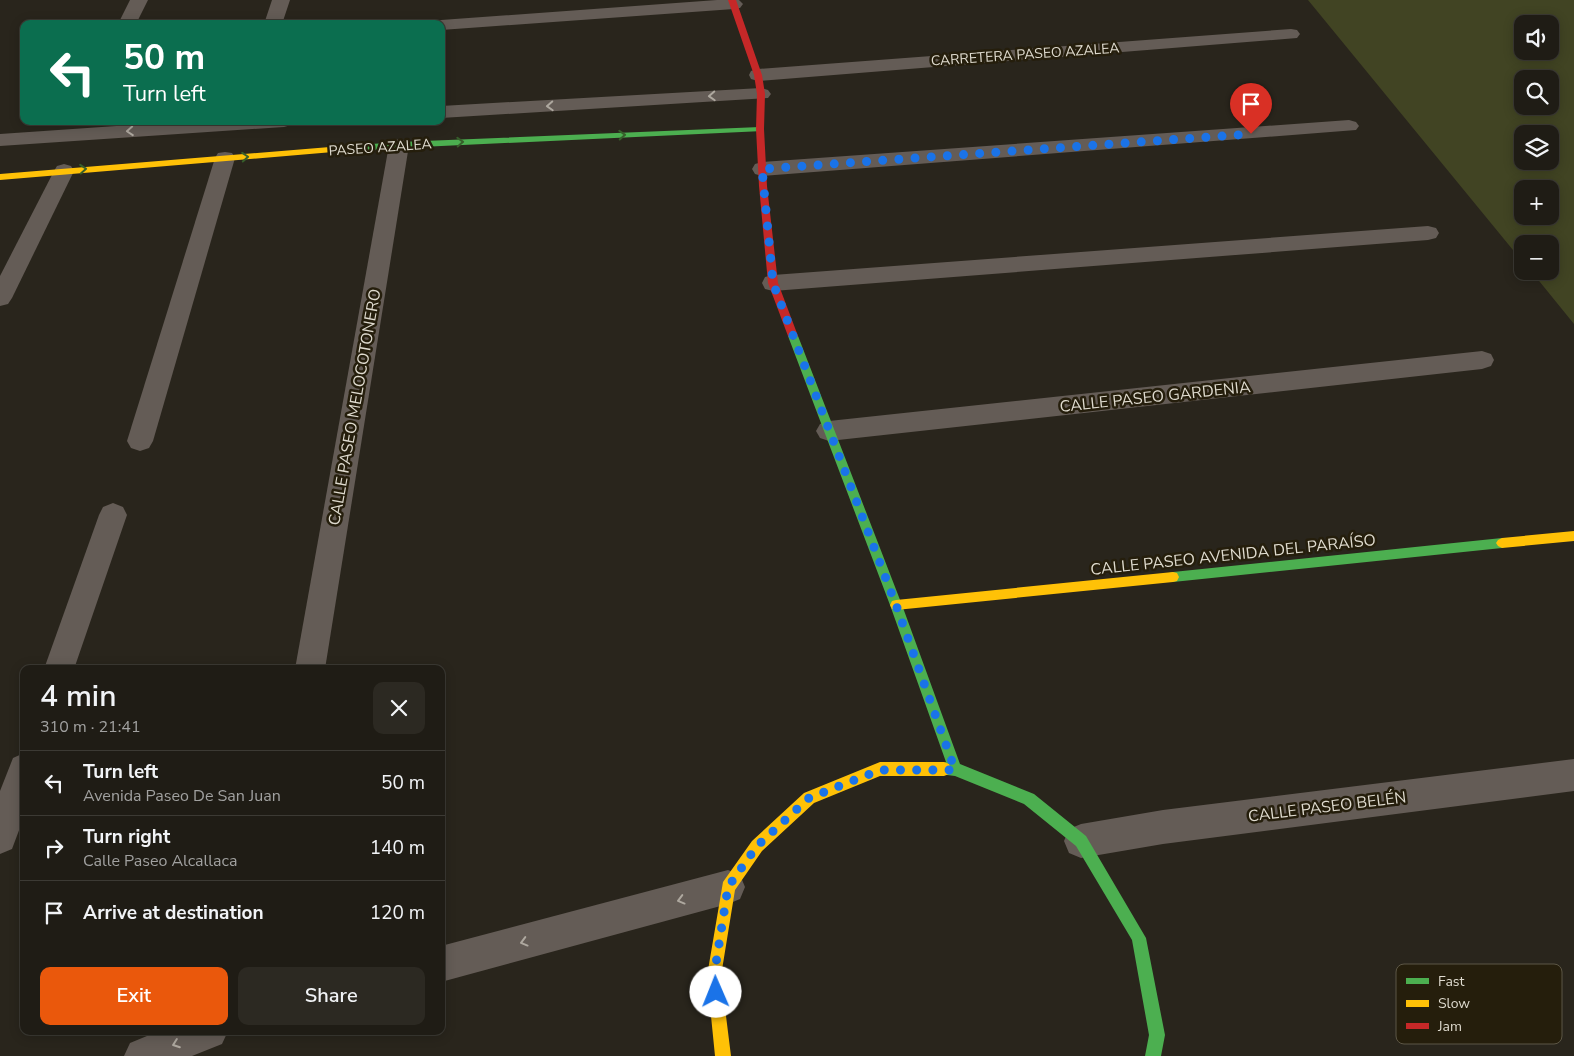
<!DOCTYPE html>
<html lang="en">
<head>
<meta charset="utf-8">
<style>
  body { margin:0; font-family:"Nunito Sans",sans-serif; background:#2c2922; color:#f1f3f6; height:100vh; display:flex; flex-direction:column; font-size:19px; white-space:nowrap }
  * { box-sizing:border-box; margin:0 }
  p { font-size:16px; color:#a1a1a0 }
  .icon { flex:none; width:28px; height:28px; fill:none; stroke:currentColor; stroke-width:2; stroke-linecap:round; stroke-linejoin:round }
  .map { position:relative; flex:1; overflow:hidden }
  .details { position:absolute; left:20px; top:665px; width:425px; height:370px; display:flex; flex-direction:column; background:#1f1c15; border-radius:10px; box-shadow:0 2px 12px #0003,0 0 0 1px #3c3a34 }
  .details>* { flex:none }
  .top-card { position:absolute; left:20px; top:20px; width:425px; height:105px; border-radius:10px; box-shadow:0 2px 12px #0003,0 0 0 1px #3c3a34; background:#0b6e4f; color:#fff; overflow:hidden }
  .buttons { position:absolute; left:1514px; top:15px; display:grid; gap:10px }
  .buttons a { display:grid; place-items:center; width:45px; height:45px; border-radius:10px; background:#1f1c15; box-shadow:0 2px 12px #0003,0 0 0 1px #3c3a34; font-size:25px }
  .pin { position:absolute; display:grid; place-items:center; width:42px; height:42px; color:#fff; margin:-51px -21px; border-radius:50% 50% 50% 0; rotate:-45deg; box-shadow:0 0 5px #0007 }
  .pin .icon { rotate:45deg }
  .me { position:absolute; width:55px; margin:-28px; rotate:359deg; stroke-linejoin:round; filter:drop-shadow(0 0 4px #0008) }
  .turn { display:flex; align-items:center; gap:18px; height:105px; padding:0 20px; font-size:22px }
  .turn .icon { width:65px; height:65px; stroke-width:2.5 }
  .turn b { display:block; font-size:35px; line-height:42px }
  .round { display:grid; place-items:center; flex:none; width:52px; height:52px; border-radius:10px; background:#2c2922 }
  .headline { display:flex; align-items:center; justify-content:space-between; height:85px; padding:0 20px }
  h1 { font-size:30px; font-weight:600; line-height:38px }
  .action { display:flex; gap:10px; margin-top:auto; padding:10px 20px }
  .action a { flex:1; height:58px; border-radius:10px; background:#ea580c; color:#fff; font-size:20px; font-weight:600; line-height:58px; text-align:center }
  .action a+a { background:#2c2922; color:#f1f3f6 }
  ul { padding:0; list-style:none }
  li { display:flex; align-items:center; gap:15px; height:65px; padding:0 20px; border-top:1px solid #3c3a34 }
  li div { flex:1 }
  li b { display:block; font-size:19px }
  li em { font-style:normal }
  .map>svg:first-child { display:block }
  .green { fill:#414423; fill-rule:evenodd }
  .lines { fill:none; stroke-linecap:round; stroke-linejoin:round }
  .street { fill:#645c56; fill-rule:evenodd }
  .fast { fill:#4caf50; fill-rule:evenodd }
  .slow { fill:#ffc107; fill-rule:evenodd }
  .jam { fill:#c62828; fill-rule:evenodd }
  .oneway { stroke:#aea89f }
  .oneway2 { stroke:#375f2b }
  .route { stroke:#1a73e8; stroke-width:9; stroke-dasharray:0 16.2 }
  .labels { text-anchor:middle; stroke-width:5; stroke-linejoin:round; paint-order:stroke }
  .far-street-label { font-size:14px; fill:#dfdbcf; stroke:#251e0c }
  .street-label { font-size:16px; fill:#dfdbcf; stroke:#251e0c }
  .key { fill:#251e0c; stroke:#5d5746; stroke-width:1 }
  .key-label { font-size:14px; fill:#dfdbcf }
</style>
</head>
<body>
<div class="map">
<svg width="1574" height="1056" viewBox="0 0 1574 1056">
  <rect width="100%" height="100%" fill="#29251c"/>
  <path class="green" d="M1308,0H1574V324L1531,271H1550V244H1522V261ZM1522,24H1550V51H1522ZM1522,79H1550V106H1522ZM1522,134H1550V161H1522ZM1522,189H1550V216H1522Z"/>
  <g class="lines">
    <g class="street">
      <path d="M130,0H148L136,24H118Z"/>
      <path d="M272,0H290L282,24H264Z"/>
      <path d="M717,0H739L743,4L740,8L734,9L441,30V24H433L441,20Z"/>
      <path d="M1291,29L1297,30L1300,34L1297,38L758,81L751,79L749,75L751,71L758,69Z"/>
      <path d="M761,88L768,90L771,94L768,98L441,118V106Z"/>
      <path d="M1349,120L1356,122L1359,126L1356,130L762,176L755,174L752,169L755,164L762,162Z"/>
      <path d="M189,121H294L291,125L284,127L0,146V134Z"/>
      <path d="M399,139L406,141L409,145L325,669H295L389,145L392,141Z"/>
      <path d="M225,152L232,153L235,158L153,441L149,448L140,451L131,448L127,441L215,158L218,153Z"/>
      <path d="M64,164L71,166L74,171L12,298L8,304L0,306V276L54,171L57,166Z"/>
      <path d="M1428,226L1436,228L1439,233L1436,238L1428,240L773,291L765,289L762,283L765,277L773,275Z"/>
      <path d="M1482,351L1491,354L1494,360L1491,366L1482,369L829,441L820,438L816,431L820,424L829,421Z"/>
      <path d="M113,503L123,507L127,515L74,669H44L99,515L103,507Z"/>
      <path d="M24,753V817L12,849L0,854V791L13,758Z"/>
      <path d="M1574,759V791L1163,844L1081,858L1069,853L1064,841L1069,829L1081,824L1163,810Z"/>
      <path d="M728,870L740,875L745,887L740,899L728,904L441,982V946Z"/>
      <path d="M159,1031H228L222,1044L192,1056H124L130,1043Z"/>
    </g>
    <g class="fast">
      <path d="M760,127H763V131L399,148L330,153L326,150L330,147L399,142Z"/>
      <path d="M793,332L798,336L902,605L960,764L1034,794L1086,836L1146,938L1165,1035L1161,1056H1145L1149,1035L1132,940L1076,846L1024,804L955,776L939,774L937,769L939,764L946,762L890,605L788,336Z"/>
      <path d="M1502,538L1506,540L1508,543L1506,546L1502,548L1173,582L1169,581L1167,577L1169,573L1173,572Z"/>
    </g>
    <g class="slow">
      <path d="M330,147L333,148V152L0,180V174Z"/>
      <path d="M1574,531V541L1502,548L1498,546L1496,543L1498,540L1502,538Z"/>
      <path d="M1173,572L1177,573L1179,577L1177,581L1173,582L896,610L892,609L890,605L892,601L896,600Z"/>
      <path d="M880,762H944L949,764L951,769L949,774L944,776H880L814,803L762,851L735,890L721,976L731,1056H715L707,976L723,882L752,841L804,793Z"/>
    </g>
    <path class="jam" d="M728,0H736L762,75L765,94L764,129L767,186L778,283L798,336L793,340L788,336L768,283L759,186L756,129L757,94L754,75Z"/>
  </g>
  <defs><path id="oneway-chevron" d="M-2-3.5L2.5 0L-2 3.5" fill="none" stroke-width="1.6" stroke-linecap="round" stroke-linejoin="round" transform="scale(1.25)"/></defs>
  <g class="oneway">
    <use href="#oneway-chevron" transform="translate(712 96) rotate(177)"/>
    <use href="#oneway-chevron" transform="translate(550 106) rotate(177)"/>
    <use href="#oneway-chevron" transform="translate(130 131) rotate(176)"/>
    <use href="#oneway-chevron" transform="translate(681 900) rotate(165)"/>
    <use href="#oneway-chevron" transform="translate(524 942) rotate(165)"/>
    <use href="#oneway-chevron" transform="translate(176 1044) rotate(160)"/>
  </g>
  <g class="oneway2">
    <use href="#oneway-chevron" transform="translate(622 135) rotate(-3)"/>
    <use href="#oneway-chevron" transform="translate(460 142) rotate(-3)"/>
    <use href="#oneway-chevron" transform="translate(245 157) rotate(-4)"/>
    <use href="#oneway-chevron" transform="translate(83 169) rotate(-4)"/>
  </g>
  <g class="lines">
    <path class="route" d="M716,992L714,976L728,887L757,846L809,798L880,770H955L896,605L773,283L762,169L1251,134"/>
  </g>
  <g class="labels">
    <g class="far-street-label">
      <text transform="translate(1025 54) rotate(-4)" y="5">CARRETERA PASEO AZALEA</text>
      <text transform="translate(380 147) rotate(-4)" y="5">PASEO AZALEA</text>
    </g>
    <g class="street-label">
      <text transform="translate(1155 396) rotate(-6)" y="6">CALLE PASEO GARDENIA</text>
      <text transform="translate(354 407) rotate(-80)" y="6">CALLE PASEO MELOCOTONERO</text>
      <text transform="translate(1233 554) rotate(-6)" y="6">CALLE PASEO AVENIDA DEL PARAÍSO</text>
      <text transform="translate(1327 806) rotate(-7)" y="6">CALLE PASEO BELÉN</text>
    </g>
  </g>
  <rect x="1396" y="964" width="166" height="80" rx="8" class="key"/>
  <rect x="1406" y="978" width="23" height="6" fill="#4caf50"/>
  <rect x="1406" y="1000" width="23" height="7" fill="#ffc107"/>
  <rect x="1406" y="1023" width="23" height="6" fill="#c62828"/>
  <g class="key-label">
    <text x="1438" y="986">Fast</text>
    <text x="1438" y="1008">Slow</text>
    <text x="1438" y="1031">Jam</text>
  </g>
</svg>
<div class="buttons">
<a><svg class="icon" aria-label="sound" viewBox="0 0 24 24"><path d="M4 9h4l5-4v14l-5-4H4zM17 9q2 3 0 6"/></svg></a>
<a><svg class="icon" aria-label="search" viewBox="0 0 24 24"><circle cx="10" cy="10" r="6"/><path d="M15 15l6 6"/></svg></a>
<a><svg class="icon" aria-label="layers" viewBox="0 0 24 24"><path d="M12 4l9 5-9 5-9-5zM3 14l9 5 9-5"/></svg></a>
<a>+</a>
<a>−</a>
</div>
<div class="pin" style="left:1251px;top:134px;background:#d93025"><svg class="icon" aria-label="arrive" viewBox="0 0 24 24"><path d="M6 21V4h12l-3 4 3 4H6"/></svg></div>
<svg class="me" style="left:716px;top:992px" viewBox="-20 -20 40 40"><circle r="19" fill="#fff"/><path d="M0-13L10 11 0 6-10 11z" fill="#1a73e8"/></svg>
<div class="top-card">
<div class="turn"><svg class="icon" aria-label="left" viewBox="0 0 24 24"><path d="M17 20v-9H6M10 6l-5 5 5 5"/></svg><div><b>50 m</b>Turn left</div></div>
</div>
<section class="details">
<div class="headline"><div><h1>4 min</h1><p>310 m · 21:41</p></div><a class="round"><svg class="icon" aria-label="close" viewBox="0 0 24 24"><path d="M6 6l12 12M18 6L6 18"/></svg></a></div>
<ul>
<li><svg class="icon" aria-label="left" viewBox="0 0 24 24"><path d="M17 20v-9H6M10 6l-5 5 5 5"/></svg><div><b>Turn left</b><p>Avenida Paseo De San Juan</p></div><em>50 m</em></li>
<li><svg class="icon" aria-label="right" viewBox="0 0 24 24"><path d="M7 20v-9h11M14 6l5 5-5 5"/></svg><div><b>Turn right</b><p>Calle Paseo Alcallaca</p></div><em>140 m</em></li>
<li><svg class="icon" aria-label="arrive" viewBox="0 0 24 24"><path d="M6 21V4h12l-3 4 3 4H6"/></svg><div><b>Arrive at destination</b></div><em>120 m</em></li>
</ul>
<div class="action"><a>Exit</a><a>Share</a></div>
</section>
</div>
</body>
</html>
